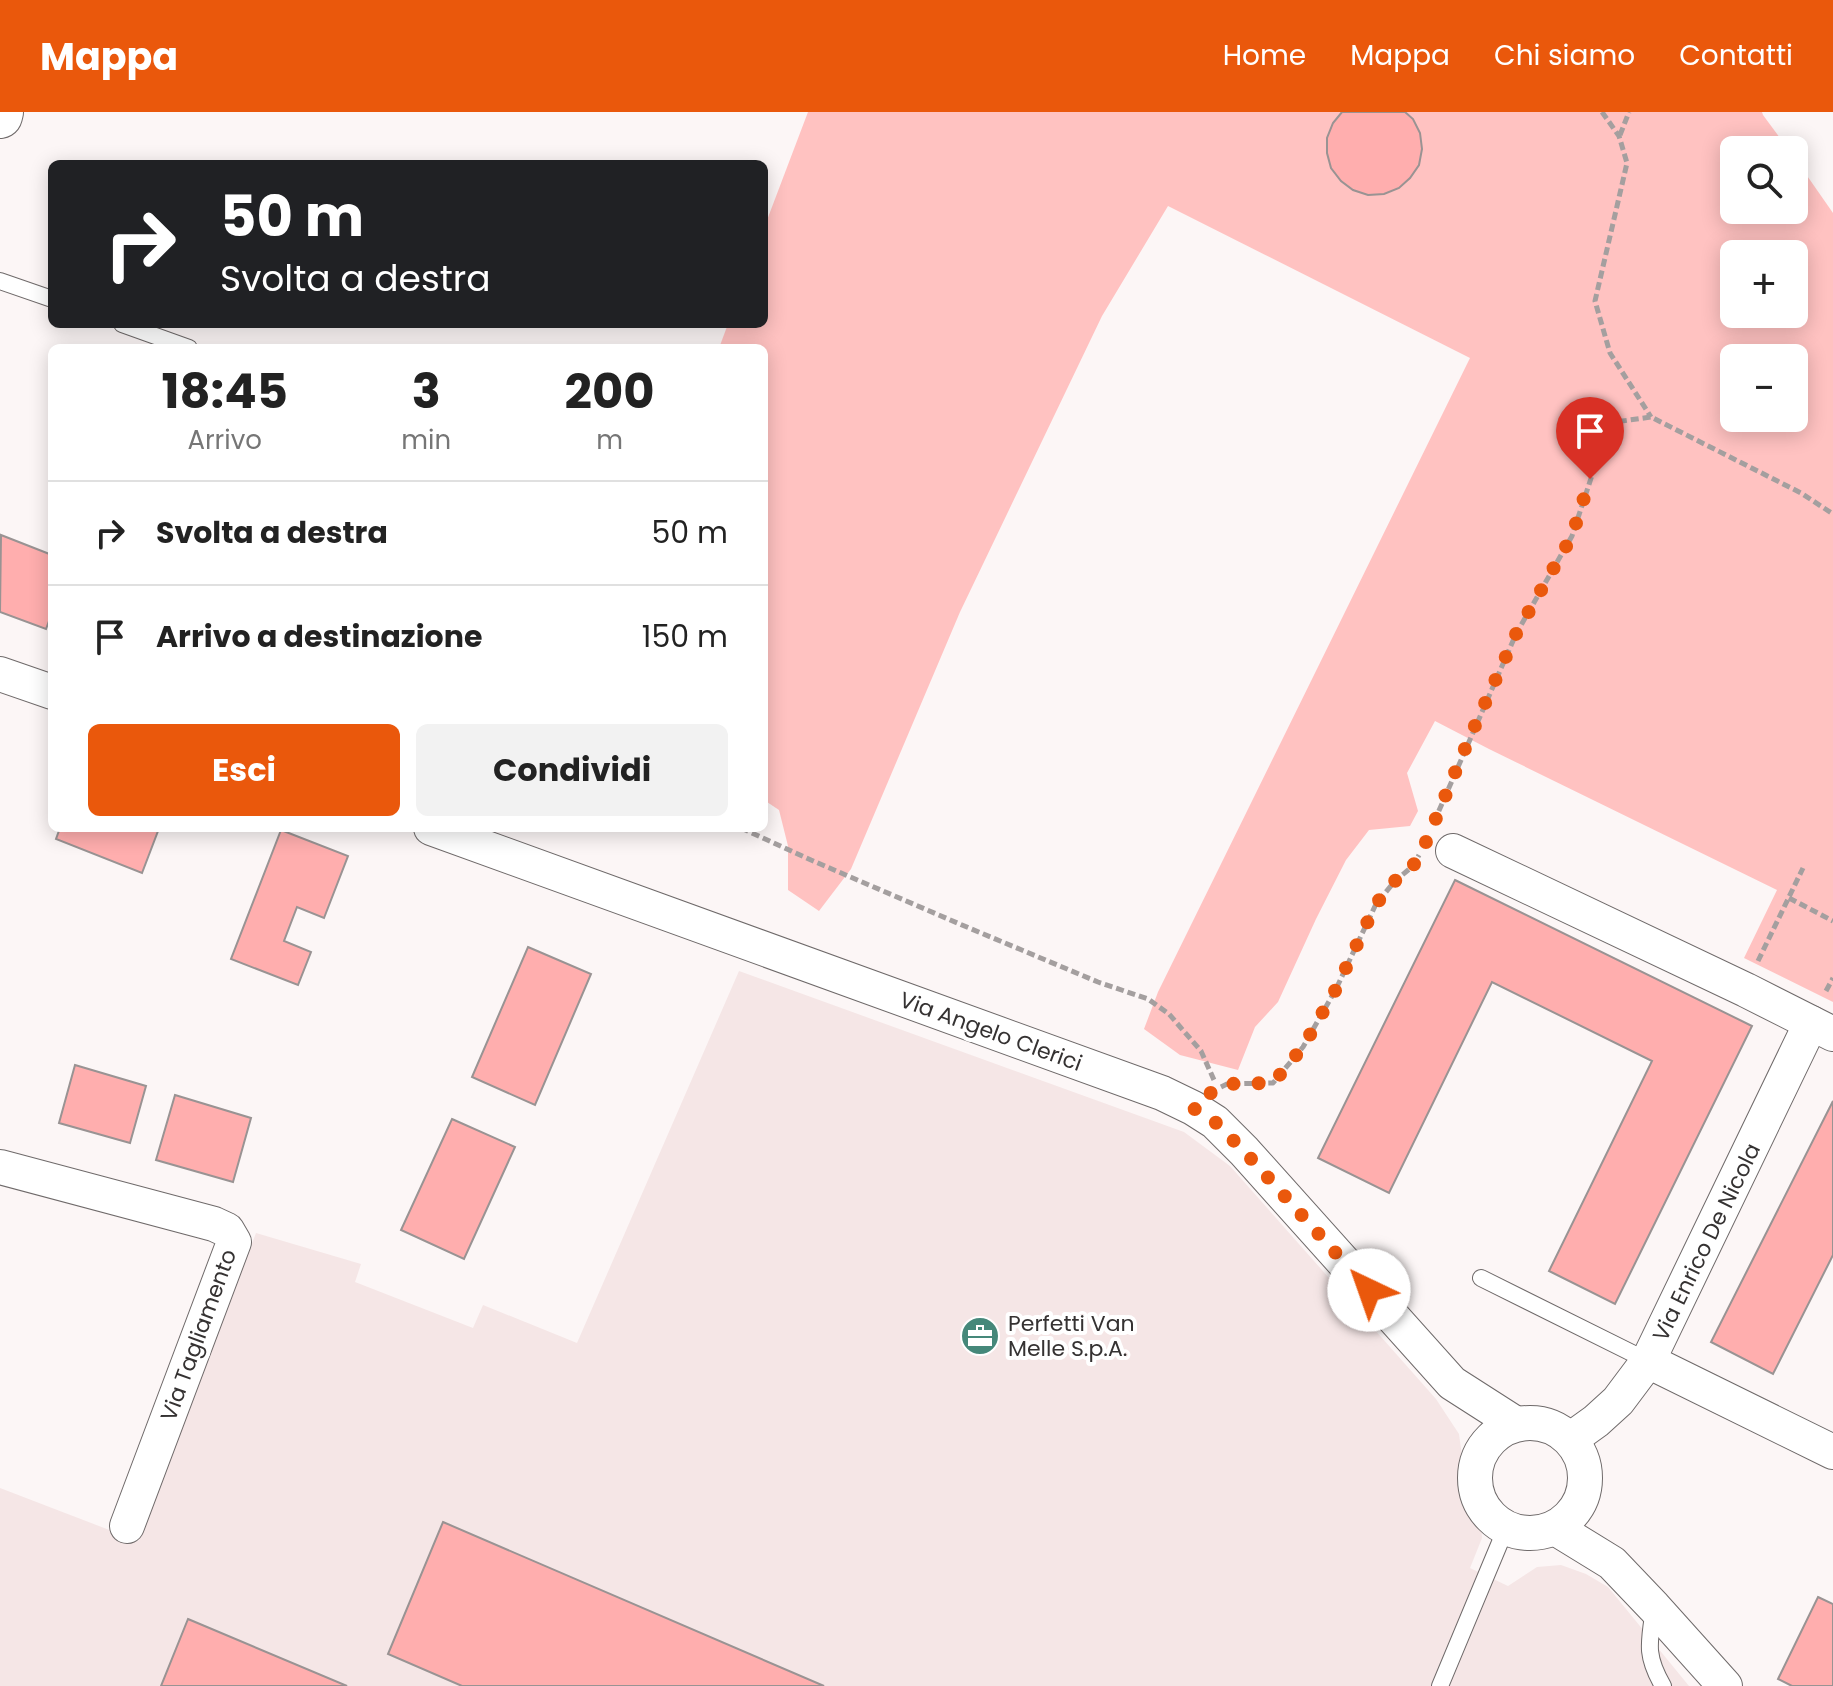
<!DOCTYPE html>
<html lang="it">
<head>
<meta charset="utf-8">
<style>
  body { margin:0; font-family:Poppins,sans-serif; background:#f2f2f2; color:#222; height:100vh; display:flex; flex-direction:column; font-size:30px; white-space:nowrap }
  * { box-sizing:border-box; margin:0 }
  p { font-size:26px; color:#767676 }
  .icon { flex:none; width:44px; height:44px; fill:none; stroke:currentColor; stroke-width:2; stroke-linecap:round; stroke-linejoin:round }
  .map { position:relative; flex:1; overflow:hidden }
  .drawer { position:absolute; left:48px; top:232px; width:720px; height:488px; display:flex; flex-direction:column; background:#fff; border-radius:12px; box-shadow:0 4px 20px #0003 }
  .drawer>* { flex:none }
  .top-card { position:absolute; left:48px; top:48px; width:720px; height:168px; border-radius:12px; box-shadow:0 4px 20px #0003; background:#202124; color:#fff; overflow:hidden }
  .tools { position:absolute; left:1720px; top:24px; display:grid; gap:16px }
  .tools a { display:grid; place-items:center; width:88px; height:88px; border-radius:12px; background:#fff; box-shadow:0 4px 20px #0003; font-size:40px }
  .pin { position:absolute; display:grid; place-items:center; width:68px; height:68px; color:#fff; margin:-82px -34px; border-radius:50% 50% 50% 0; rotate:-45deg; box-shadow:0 0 8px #0007 }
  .pin .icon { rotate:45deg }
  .me { position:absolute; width:88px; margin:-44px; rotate:318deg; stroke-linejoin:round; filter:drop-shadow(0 0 6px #0008) }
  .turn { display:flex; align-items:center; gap:28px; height:168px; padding:0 40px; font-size:36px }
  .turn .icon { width:104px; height:104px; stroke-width:2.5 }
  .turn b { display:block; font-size:56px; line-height:68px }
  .eta { display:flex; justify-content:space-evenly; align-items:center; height:136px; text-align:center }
  .eta b { font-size:48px; font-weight:700; line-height:56px }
  .action { display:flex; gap:16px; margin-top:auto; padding:16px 40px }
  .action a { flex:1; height:92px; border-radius:12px; background:#ea580c; color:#fff; font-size:32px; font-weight:700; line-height:92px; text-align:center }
  .action a+a { background:#f2f2f2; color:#222 }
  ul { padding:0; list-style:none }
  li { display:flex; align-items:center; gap:24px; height:104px; padding:0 40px; border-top:2px solid #e0e0e0 }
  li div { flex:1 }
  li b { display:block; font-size:30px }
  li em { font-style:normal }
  header { display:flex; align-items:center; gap:48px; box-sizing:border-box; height:112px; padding:0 40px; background:#ea580c; color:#fff }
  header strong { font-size:38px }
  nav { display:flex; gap:44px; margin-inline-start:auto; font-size:28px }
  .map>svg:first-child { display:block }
  .built { fill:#f5e6e6 }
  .green { fill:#ffc2c1; fill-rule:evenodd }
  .building { fill:#ffaeae; stroke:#999393; stroke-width:2 }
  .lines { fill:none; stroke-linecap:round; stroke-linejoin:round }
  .lane-casing { stroke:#6f6a6a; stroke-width:18 }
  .street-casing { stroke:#6f6a6a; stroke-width:36 }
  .secondary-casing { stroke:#6f6a6a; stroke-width:46 }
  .path { stroke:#a49f9f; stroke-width:5; stroke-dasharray:8 4; stroke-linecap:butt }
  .lane { stroke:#fff; stroke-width:16 }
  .street { stroke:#fff; stroke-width:34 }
  .secondary { stroke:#fff; stroke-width:44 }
  .route { stroke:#ea580c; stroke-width:14; stroke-dasharray:0 25.2 }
  .labels { text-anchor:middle; stroke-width:8; stroke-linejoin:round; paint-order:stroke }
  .street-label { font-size:22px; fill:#353232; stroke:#fff }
  .poi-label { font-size:22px; fill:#353232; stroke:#fff; text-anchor:start }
</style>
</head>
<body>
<header>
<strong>Mappa</strong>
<nav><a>Home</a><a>Mappa</a><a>Chi siamo</a><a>Contatti</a></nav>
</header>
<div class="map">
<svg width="1833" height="1574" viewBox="0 0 1833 1574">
  <rect width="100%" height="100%" fill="#fcf6f6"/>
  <path class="built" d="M739,859L1184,1020L1230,1054L1436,1287L1459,1322L1467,1381L1481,1411L1482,1426L1470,1456L1508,1474L1537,1455L1561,1453L1586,1462L1608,1475L1689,1574H0V1376L138,1429L256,1121L361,1152L355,1170L473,1216L483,1193L577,1231Z"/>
  <path class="green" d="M808,0H1762L1763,3L1789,38H1734V98H1794V45L1833,101V890L1744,846L1777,778L1489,637L1435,609L1407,661L1418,699L1410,714L1369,718L1346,748L1316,807L1278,890L1255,915L1238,958L1180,943L1144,917L1158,880L1470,246L1168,94L1102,204L960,500L851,757L819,799L788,778V734L779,698L764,688V236H719L728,212H764V116ZM1734,142H1794V202H1734ZM1734,246H1794V306H1734Z"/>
  <g class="building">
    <path d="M1342,0H1405L1413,7L1420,21L1422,37L1419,53L1410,66L1399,76L1384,82L1368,83L1353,78L1341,69L1331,56L1327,41V26L1333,11Z"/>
    <path d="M1,423L52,443V501L46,517L0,500Z"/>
    <path d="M60,716H151L158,719L142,761L56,727Z"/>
    <path d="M281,718L348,744L324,806L297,795L284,829L311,840L298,873L231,847Z"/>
    <path d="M1455,768L1752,914L1615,1192L1549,1159L1652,949L1492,870L1389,1081L1318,1046Z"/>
    <path d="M528,835L591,862L535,993L472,965Z"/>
    <path d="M75,953L146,974L130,1031L59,1011Z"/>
    <path d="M175,983L251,1006L233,1070L156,1048Z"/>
    <path d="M1833,989V1143L1773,1262L1711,1230Z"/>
    <path d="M452,1007L515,1035L464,1147L401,1118Z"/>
    <path d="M443,1410L824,1574H462L388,1542Z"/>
    <path d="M1818,1485L1833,1492V1574H1792L1778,1567Z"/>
    <path d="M188,1507L347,1574H161Z"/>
  </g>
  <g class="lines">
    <defs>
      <g id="lane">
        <path d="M0,169L52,187"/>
        <path d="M122,212L189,236"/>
        <path d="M1481,1166L1648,1249"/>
        <path d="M1654,1497C1649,1531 1645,1543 1663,1574"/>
        <path d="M1440,1574L1506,1416"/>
      </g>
      <g id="street">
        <path d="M0,562L52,580"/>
        <path d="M431,716L1162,981L1193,996L1215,1010L1244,1039L1452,1271L1516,1312"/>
        <path d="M1453,739L1746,878L1833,922"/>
        <path d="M0,1055L214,1112L227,1118L234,1130L127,1414"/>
        <path d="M1648,1249L1833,1340"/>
        <circle cx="1530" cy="1366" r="55"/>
        <path d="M1571,1327L1596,1309L1618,1289L1648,1249L1811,911"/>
        <path d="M1555,1416L1612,1451L1654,1495L1725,1574"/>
      </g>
      <path id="secondary" d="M0,4L1,0"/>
    </defs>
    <use href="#lane" class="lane-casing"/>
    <use href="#street" class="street-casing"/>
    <use href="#secondary" class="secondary-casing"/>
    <g class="path">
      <path d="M1602,0L1619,24L1627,51L1595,189L1610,241L1651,305"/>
      <path d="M1620,23L1629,0"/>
      <path d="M1434,710L1516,522L1572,424L1600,339L1615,310L1651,305L1801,381L1833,402"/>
      <path d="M741,716L811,748L962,813L1098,870L1148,887L1169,902L1201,939L1214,968"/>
      <path d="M1789,786L1833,809"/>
      <path d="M1758,849L1803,756"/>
      <path d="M1826,879L1833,866"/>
      <path d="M1221,975L1227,972L1273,971L1303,935L1336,877L1376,792L1395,769L1413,754L1419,743"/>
    </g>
    <use href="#lane" class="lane"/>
    <use href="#street" class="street"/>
    <use href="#secondary" class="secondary"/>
  </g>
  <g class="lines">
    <path class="route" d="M1369,1178L1244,1039L1215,1010L1193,996L1213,979L1227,972L1273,971L1303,935L1336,877L1376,792L1395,769L1413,754L1427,728L1469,627L1516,522L1572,424L1590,367"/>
  </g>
  <defs>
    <symbol id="office-disc" viewBox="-11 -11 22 22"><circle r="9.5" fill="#45887a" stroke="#fff"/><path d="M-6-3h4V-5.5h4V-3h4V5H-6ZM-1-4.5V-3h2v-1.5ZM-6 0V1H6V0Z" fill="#fff"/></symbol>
  </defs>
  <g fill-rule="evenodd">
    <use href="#office-disc" x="958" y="1202" width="44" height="44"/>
  </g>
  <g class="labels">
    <g class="street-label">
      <text transform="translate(991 919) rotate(20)" y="8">Via Angelo Clerici</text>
      <text transform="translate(1706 1130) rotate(-64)" y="8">Via Enrico De Nicola</text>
      <text transform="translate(198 1223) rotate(-70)" y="8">Via Tagliamento</text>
    </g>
    <g class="poi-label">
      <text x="1008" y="1219">Perfetti Van<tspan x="1008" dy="25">Melle S.p.A.</tspan></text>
    </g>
  </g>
</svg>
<div class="tools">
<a><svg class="icon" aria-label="search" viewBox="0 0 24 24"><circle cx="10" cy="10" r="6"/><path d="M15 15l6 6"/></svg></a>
<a>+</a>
<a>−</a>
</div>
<div class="pin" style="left:1590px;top:367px;background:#d93025"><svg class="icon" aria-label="arrive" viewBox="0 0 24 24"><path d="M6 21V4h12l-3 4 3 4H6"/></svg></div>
<svg class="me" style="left:1369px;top:1178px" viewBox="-20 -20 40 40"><circle r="19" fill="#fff"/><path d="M0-13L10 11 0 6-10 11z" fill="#ea580c"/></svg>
<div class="top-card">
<div class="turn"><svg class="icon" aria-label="right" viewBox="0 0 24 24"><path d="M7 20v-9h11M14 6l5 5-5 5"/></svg><div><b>50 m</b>Svolta a destra</div></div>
</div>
<section class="drawer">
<div class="eta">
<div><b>18:45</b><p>Arrivo</p></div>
<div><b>3</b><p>min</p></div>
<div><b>200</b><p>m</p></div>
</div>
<ul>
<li><svg class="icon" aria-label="right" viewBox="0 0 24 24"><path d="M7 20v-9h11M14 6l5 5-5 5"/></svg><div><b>Svolta a destra</b></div><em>50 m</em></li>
<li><svg class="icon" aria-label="arrive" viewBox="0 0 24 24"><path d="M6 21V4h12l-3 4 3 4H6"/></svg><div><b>Arrivo a destinazione</b></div><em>150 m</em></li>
</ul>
<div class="action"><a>Esci</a><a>Condividi</a></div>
</section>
</div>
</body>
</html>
